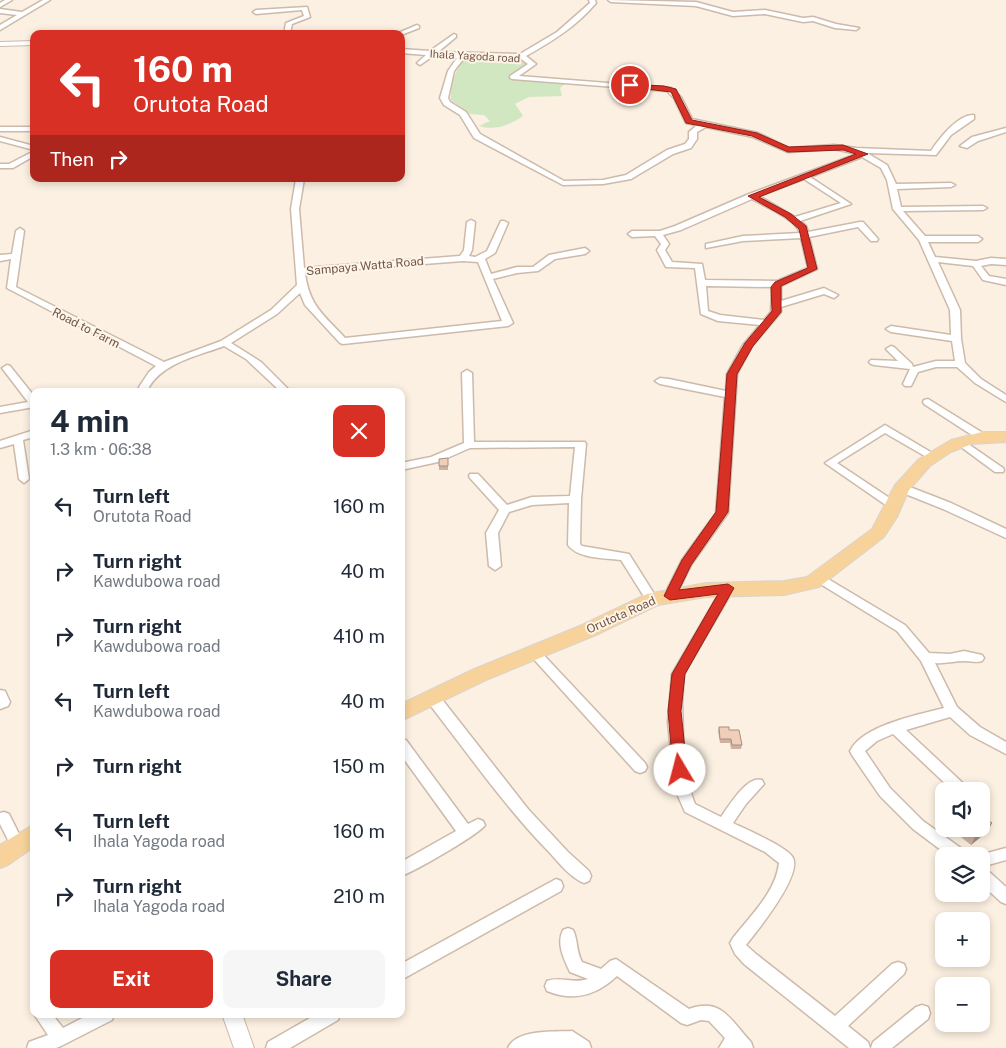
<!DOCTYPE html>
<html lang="en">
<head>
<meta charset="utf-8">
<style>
  body { margin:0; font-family:"Public Sans",sans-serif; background:#f6f6f7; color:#1f2937; height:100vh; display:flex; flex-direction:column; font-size:19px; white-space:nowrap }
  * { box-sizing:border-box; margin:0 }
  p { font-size:16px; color:#747a83 }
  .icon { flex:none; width:28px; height:28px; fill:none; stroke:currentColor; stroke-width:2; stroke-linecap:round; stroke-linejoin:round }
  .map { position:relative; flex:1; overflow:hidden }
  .drawer { position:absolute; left:30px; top:388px; width:375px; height:630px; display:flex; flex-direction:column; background:#fff; border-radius:10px; box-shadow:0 2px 8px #0003 }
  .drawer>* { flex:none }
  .guide { position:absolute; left:30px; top:30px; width:375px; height:152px; border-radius:10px; box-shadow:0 2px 8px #0003; background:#d93025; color:#fff; overflow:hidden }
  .fabs { position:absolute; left:935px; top:782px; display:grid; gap:10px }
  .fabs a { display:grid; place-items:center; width:55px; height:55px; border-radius:10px; background:#fff; box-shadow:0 2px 8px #0003; font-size:25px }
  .pin { position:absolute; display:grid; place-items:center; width:42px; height:42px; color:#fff; margin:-21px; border:2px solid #fff; border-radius:50%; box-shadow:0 1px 5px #0007 }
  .me { position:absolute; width:55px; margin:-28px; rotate:352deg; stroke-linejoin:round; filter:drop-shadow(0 0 4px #0008) }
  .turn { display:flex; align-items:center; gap:18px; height:105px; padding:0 20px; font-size:22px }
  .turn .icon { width:65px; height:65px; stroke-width:2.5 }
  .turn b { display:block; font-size:35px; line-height:42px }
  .then { display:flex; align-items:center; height:48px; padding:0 20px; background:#0003; gap:10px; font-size:19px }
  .round { display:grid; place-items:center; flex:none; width:52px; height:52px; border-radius:10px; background:#f6f6f7 }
  .head { display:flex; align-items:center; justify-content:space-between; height:85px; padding:0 20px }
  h1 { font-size:30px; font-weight:700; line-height:38px }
  .cta { display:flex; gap:10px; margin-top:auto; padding:10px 20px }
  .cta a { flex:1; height:58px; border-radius:10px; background:#d93025; color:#fff; font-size:20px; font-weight:700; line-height:58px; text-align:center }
  .cta a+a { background:#f6f6f7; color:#1f2937 }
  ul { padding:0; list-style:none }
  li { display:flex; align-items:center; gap:15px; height:65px; padding:0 20px }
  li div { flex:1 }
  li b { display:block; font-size:19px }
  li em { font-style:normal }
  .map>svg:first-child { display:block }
  .green { fill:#d1e7c1 }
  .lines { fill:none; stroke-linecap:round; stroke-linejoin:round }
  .minor-casing { stroke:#cdbaab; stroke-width:3 }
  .tertiary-casing { stroke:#cdbaab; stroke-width:2 }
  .primary-casing { stroke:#dad3d0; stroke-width:2 }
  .minor { fill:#fff; fill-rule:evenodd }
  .tertiary { fill:#fff; fill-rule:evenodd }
  .primary { fill:#f7d39b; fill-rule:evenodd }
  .wall { fill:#ceb1a0 }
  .shaded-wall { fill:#a79082 }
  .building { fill:#efceba; stroke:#a79082 }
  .route { fill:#d93025; stroke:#8d1f18 }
  .labels { text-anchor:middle; stroke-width:4; stroke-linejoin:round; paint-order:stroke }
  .far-street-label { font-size:11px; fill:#705649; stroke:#fef4e7 }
  .street-label { font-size:12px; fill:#705649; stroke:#fef4e7 }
</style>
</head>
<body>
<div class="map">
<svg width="1006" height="1048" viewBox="0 0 1006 1048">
  <rect width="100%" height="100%" fill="#fbf0e1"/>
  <path class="green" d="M465,58H518L528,63V66L508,77L511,79L567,82L560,88L562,96L529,97L515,104L523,116C510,125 495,131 479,126L490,121L484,115L470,114L451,100C450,84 455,71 465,58Z"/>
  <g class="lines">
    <defs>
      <g id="minor">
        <path d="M5,0H12L0,7V3Z"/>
        <path d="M43,0H50L0,30V25L17,15L0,13V9L22,12Z"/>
        <path d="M589,0H595L596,3C577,26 551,42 526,56L536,64L519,76L671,88L681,97L692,119L758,133L789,148L834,145L856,148L931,151C939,139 958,114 974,115V119L951,135L936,155L867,153L887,165L896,184L951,183L955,185L951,187L897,189L901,207L983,206L987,208L983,210L903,211L925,236H978L982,239L978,242H928L935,257L976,261L991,258L1006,259V265L991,264L981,266L989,276L1006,279V285L983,280L973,266L938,262L960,310L961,339L965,363L981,379L1006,395V402L975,383L957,367H936L918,372L911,386H905L903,384L910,369L874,365L871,364L869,362L871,360L898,361L886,349L891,346L894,347L912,364L913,367L936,361H955L952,341L891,332L886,329L891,326L951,335L950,310L919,240L893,209L887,180L881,168L862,157L810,177L851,204L800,221L806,226L808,232L860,222H863L878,239L877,241H871L858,227L809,237L817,269L781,286V301L824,288L838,295L834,298L824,294L781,307V312L752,346L737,374L728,513L691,565L674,599H666L664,596L682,560L716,513L725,397L660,384L655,381L660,378L669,379L726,391L727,374L743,345L760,325L718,321L701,314L695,268L666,267L657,250L661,244L655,236L632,237L628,234L632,231H660L675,226L749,194L857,154L834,149L788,152L753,137L706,127L697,132V139L691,148L673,154L631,179L603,184L563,185L474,138L460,115L444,105L440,98L448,71L457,58L433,56L420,65L417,63L426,55L401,53V49L430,51L454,34L456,35V37L438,52L520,54L557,32L590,3ZM464,58H520L528,64L510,76V78L512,79L667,91L674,98L686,123L697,125L689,132V139L685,144L667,150L626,175L603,180L564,181L480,134L466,112L450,102L448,98L454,71ZM804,179L841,203L795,217L759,196ZM752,199C764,206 796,219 800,233L743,236L706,244V248L743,241L801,238L808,268L777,281L705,280L702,264L672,262L665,250L669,244L663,235L681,230ZM706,286L772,287L771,312L764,320L720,315L708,311Z"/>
        <path d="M608,0L696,2L733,12L765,10L803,18L813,17L836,24L859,28L856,30L835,28L813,21L803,22L765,14L733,16L696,6L611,2Z"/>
        <path d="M307,7L310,17L292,24L290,34H284L286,23L304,16L302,10L256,14L253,12L256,10Z"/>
        <path d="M417,25L419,26V28L401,35V34H396Z"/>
        <rect x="0" y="127" width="34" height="4"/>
        <path d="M1006,128V132L978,141L967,148L960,146L972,137Z"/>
        <path d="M0,137L34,146V150L0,141Z"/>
        <path d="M34,151V156L13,168H0V164H9Z"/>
        <path d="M296,179H304L299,209L304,268L460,256L464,250L467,222L471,220L475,222L472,250L469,256L475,257L487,251L501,221H504L508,223L495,253L485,259L491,274L517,267H533L549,255L585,248L589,251L585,254L555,259L538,271L517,273L493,279L513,323L508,326L343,344L340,343L305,305L300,293L277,314L231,343L261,362L290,391H280L246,359L224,346C198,356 164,362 149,387L150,391H140L139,387L149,372L156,366L7,288L11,259L0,261V255L12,254L16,231L20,228L24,231L16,287L164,362L221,341L271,310L297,285L291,209ZM463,261L478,262L502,321L345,338C324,315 309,306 305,273Z"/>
        <path d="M7,365L10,366L34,396V407L0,413V407L28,402L2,368Z"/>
        <path d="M467,370L472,373L474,442H585L586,444L581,499L580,544L582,546L629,554L658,600L656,603H648L621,560C605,558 578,559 568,545L569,503L532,505L509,512L498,533L501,566L495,570L489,566L486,533L499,510L470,478L469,476L470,474H478L507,505L532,497L570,496L575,447L470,448L438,462L401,470V463L431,457L464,443L462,373Z"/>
        <path d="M928,399L986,435L987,437L986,439H978L924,404L923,402L924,400Z"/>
        <path d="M885,425L939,457L934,460L930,459L885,433L837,463L897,503L899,506L893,510L825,463Z"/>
        <path d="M34,430V437L23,440L29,479L24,483L19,479L14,444L0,448V441Z"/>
        <path d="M961,439L1003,468L1004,470L1003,472H995L957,444L956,442Z"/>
        <path d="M902,484L951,503L1006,529V538L943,509L898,491L897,488L898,485Z"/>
        <path d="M818,573L905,625L929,653L950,654L964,651L982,655L984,658L982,661C976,663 972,661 965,661C955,661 945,664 935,663L957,707L980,727L1006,742V754L970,735L950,717L906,730L967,787L969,791H953L893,734L877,741L865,751L890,788L923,821L965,851L967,856H949L913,829L880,796L852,755L850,751C863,725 918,715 944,708L921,661L897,631L814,580L812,577L814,574Z"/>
        <path d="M728,584L732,585L734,588L684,674L682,703L684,762L692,796L695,804L721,817C729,806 747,775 762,780L764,784L746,804L733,823C745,829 788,847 793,858C802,876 758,930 746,945L756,954L835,1016L892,964L898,962L904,964L906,969L904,974L848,1026L868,1042L870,1048H849L744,964L735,954L730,943L733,938C750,916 776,892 779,863L765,852L685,812L678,796L674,781L668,722L672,674L724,585Z"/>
        <path d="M534,647L538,649L645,763L647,767L645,771L640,773L635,771L530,655L528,652L530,649Z"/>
        <path d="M0,690L5,691L10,702L8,706L0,709Z"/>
        <path d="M432,692L437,693L528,809L568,852L589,871L591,876L589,881L584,883C571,878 559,863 550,853C504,806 467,752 427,701L426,697L427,693Z"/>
        <path d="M401,739L406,740L468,824L478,819L483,821L485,825C481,833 414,872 401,876V862L456,831L401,755Z"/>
        <path d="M4,812L9,814L24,844L22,848L17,850L12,848L0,824V813Z"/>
        <path d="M1006,848V860L981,867V856H976Z"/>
        <path d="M981,868L986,869L1006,887V904L1001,902L981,884Z"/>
        <path d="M556,879L561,881L563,886L561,891L401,980V964Z"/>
        <path d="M568,928L573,930C578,940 576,951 582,962L601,969L610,961L616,959L689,1009C722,997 730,1020 751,1042L753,1048H719L725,1038L709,1021L701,1020L687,1025L681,1023L617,976C597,995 574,1002 547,991L545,986L547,981C560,976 574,984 588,979L570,972C564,959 556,944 563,930Z"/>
        <path d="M922,1005L928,1007L930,1013L928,1019L892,1048H871L873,1042L916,1007Z"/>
        <path d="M34,1014H52L63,1028L90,1014H114L112,1020L61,1046L56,1048H27L29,1042L48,1035Z"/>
        <path d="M317,1014H340L338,1020L290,1048H266L268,1042Z"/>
        <path d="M572,1031L589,1042L591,1048H508C516,1029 554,1032 572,1031Z"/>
      </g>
      <g id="tertiary">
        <path d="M34,41V45L0,46V42Z"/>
        <path d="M222,1014H242L254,1048H234Z"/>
      </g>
      <g id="primary">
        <path d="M982,432H1006V442L972,444L951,452L930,466L909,490L897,517L884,537L819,587L784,595L706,597L658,605L596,635L486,680L401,721V704L472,670L582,625L647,594L706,583L784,581L807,577L872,529L895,485L919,459L951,440Z"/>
        <path d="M34,824V847L8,865L0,868V845Z"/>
      </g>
    </defs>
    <use href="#minor" class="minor-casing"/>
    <use href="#tertiary" class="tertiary-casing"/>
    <use href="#primary" class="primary-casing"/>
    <use href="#minor" class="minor"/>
    <use href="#tertiary" class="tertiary"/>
    <use href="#primary" class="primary"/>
  </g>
  <g class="wall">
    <path d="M448,458V470H439V459Z"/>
    <path d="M719,727L729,730L742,745L741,749H731L730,743H720L718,731Z"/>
    <path d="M951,829H981L988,831L971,845Z"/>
  </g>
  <path class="shaded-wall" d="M992,823L988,831L971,845L975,837Z"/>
  <g class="building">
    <path d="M448,458V466H439V459Z"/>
    <path d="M719,727H729V730H739L742,745H732L731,739H720Z"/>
    <path d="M981,814L992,823L975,837L965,829H981Z"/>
  </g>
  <path class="route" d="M627,84L664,86L676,89L692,120L757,133L789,147L843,145L868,154L759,197L791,214L806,226L817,269L781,286V312L753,346L737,374L728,512L691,565L679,590L728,584L734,588L685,674L681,711L687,770L685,774H675L673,770L668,711L672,674L718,594L670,600L664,596L682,560L716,512L727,374L745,343L772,311L771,287L775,282L808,268L799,229L785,217L748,196L856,154L843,150L788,152L752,136L686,123L671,92L630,87Z"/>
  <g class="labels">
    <g class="far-street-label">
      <text transform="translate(475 56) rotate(3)" y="4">Ihala Yagoda road</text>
    </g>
    <g class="street-label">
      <text transform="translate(365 266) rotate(-5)" y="4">Sampaya Watta Road</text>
      <text transform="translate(86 328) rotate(27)" y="4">Road to Farm</text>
      <text transform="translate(621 615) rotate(-24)" y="4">Orutota Road</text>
    </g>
  </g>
</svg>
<div class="fabs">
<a><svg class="icon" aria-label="sound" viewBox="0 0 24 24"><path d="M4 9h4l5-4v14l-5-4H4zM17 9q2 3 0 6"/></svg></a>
<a><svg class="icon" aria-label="layers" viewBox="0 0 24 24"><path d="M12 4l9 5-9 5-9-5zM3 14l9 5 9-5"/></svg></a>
<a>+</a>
<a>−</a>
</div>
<div class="pin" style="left:630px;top:85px;background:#d93025"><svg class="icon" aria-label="arrive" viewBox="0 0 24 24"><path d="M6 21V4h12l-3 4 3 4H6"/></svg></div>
<svg class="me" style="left:680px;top:770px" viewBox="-20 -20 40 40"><circle r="19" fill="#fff"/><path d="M0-13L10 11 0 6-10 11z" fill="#d93025"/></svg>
<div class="guide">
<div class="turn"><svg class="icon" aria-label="left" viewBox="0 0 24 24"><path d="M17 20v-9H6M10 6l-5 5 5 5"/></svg><div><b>160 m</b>Orutota Road</div></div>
<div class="then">Then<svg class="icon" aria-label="right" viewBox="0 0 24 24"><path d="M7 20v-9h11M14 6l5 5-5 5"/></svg></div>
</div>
<section class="drawer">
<div class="head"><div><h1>4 min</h1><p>1.3 km · 06:38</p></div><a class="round" style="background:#d93025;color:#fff"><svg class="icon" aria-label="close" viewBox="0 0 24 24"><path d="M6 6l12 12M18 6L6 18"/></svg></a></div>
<ul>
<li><svg class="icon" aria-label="left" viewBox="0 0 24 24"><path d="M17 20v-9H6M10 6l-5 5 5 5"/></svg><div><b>Turn left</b><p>Orutota Road</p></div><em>160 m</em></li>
<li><svg class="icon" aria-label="right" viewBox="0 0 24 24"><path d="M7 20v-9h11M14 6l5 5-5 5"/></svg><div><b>Turn right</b><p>Kawdubowa road</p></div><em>40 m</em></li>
<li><svg class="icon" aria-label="right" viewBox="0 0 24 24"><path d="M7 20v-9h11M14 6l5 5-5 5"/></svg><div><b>Turn right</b><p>Kawdubowa road</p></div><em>410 m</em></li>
<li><svg class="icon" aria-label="left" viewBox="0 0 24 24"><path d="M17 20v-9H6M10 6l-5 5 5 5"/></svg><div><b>Turn left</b><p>Kawdubowa road</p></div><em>40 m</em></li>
<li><svg class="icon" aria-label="right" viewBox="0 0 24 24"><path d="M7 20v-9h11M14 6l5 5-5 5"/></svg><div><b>Turn right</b></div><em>150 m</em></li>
<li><svg class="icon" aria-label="left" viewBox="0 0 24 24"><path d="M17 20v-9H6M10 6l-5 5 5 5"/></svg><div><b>Turn left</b><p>Ihala Yagoda road</p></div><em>160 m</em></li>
<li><svg class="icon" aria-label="right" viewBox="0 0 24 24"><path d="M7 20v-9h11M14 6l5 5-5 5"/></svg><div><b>Turn right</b><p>Ihala Yagoda road</p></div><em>210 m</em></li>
</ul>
<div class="cta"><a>Exit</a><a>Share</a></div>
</section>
</div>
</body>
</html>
